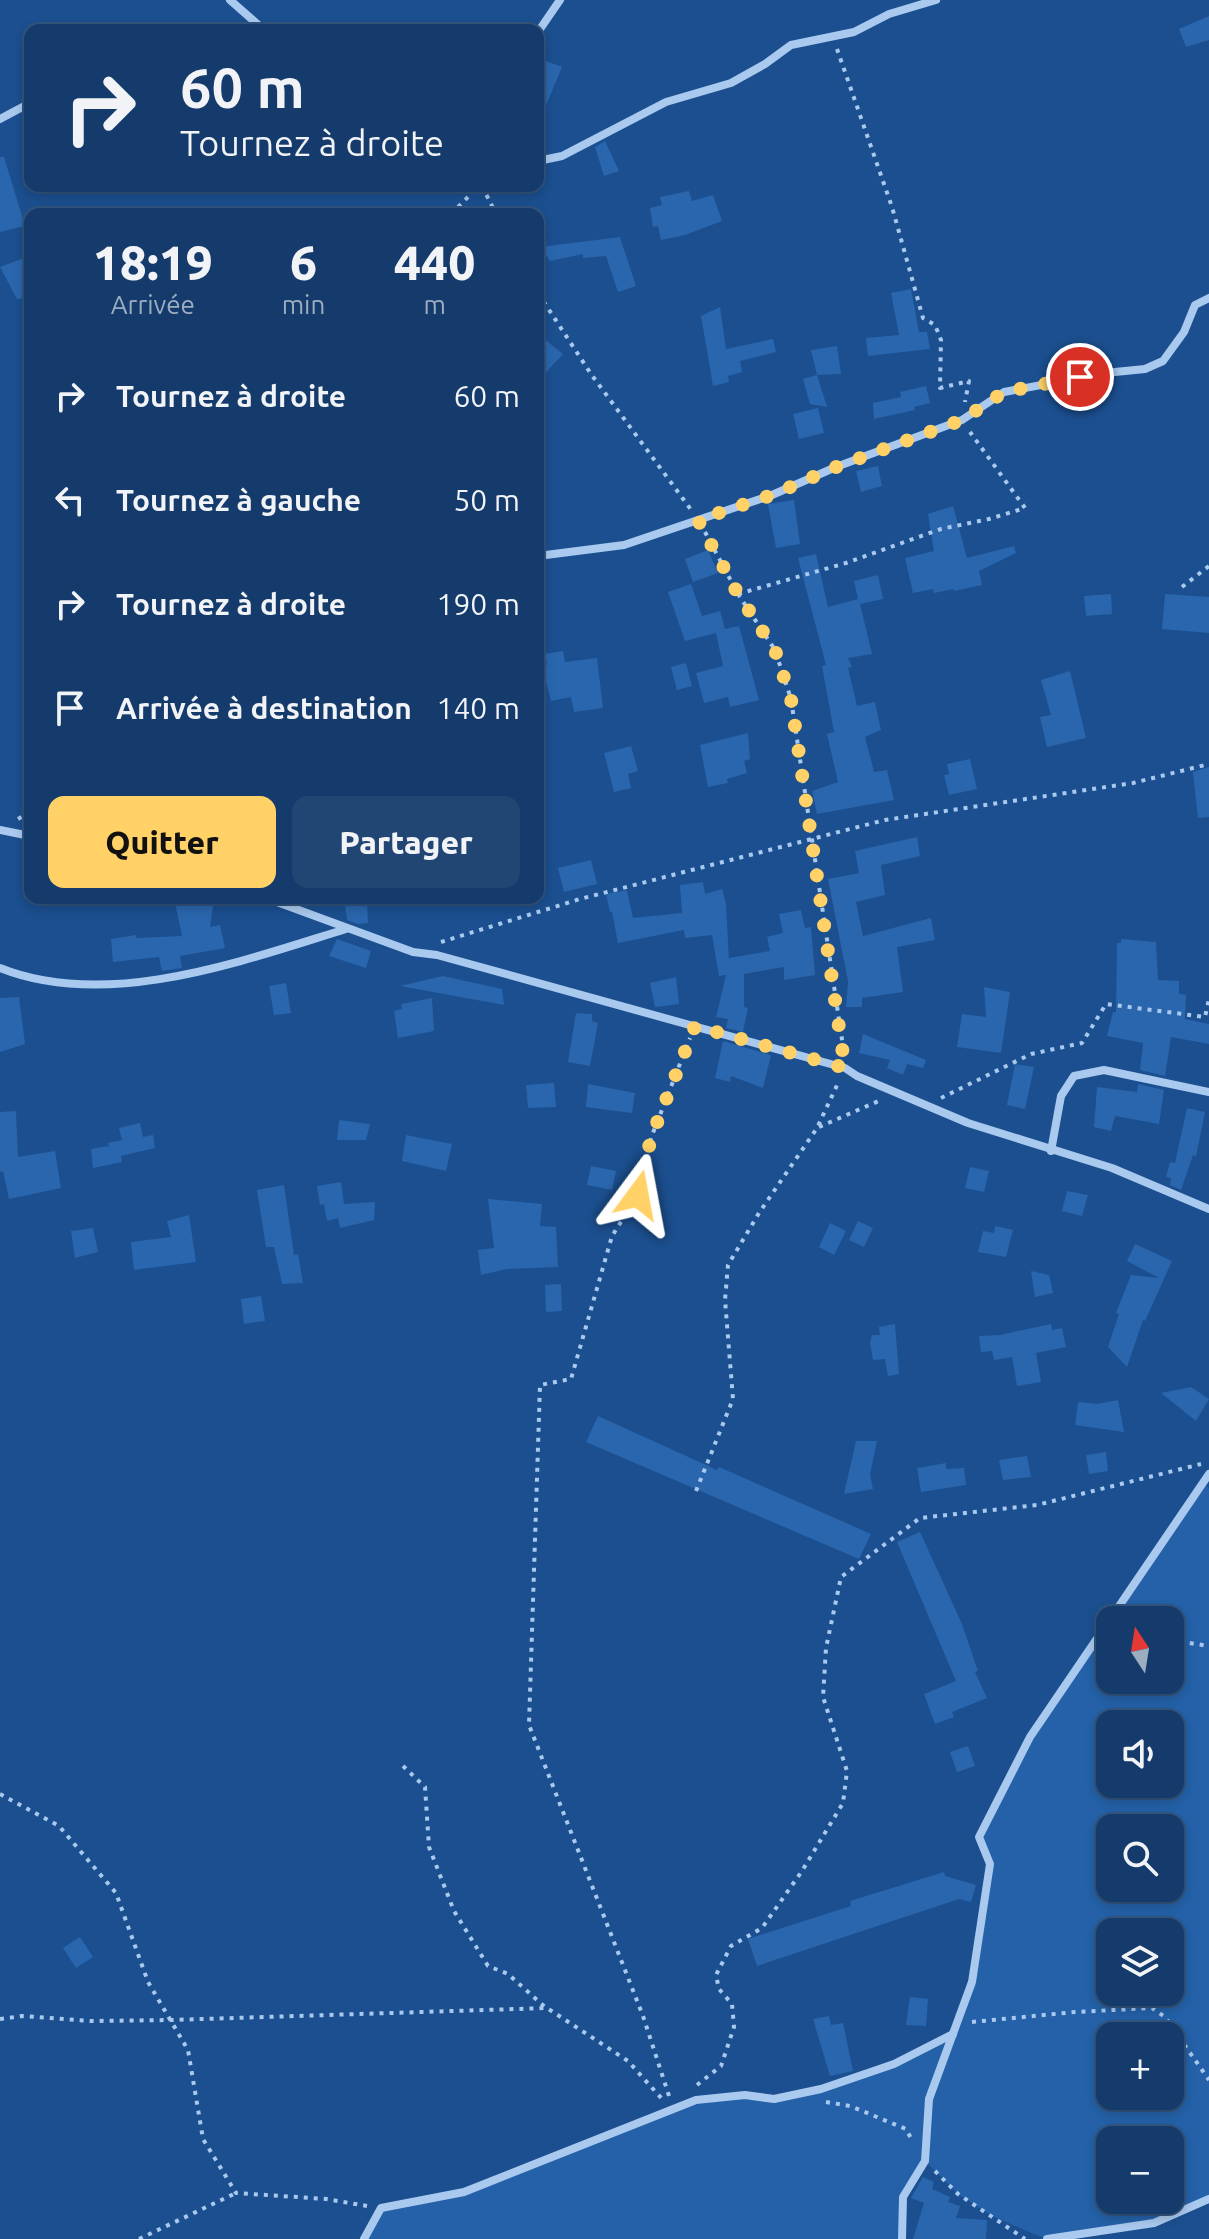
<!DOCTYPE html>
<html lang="fr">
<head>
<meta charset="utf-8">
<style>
  body { margin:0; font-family:Ubuntu,sans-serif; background:#214673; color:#f1f3f6; height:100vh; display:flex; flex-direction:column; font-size:30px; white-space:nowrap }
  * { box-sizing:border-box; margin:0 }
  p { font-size:26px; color:#9dadc1 }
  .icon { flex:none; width:44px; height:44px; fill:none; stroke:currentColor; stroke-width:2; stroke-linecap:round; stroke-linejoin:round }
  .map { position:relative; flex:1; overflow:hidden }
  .side { position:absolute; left:24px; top:208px; width:520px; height:696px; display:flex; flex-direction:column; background:#143b6b; border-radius:16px; box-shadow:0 4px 12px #0003,0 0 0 2px #33557e }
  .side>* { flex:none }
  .guide { position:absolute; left:24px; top:24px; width:520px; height:168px; border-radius:16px; box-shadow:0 4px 12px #0003,0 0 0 2px #33557e; background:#143b6b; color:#f1f3f6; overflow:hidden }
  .needle { width:52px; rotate:348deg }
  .buttons { position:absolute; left:1096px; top:1606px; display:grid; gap:16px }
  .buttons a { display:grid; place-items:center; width:88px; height:88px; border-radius:16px; background:#143b6b; box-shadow:0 4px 12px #0003,0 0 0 2px #33557e; font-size:40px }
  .pin { position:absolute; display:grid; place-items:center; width:68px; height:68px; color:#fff; margin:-34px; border:4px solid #fff; border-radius:50%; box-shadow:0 2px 8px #0007 }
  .me { position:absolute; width:88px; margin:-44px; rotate:13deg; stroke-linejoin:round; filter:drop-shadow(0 0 6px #0008) }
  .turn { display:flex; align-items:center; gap:28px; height:168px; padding:0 24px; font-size:36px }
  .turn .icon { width:104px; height:104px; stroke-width:2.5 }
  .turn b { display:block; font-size:56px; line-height:68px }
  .eta { display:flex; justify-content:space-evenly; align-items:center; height:136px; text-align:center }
  .eta b { font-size:48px; font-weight:800; line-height:56px }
  .primary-button { display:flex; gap:16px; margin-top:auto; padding:16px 24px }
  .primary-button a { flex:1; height:92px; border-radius:16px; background:#ffd166; color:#111; font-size:32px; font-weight:800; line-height:92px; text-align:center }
  .primary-button a+a { background:#214673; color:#f1f3f6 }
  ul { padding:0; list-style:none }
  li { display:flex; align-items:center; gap:24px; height:104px; padding:0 24px }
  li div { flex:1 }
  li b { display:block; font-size:30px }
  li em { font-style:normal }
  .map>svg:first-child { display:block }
  .green { fill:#2461a8; fill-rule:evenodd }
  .building { fill:#2a66ad }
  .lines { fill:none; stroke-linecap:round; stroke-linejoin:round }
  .path { stroke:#a9c9ee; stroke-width:4; stroke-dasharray:4 6; stroke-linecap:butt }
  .minor { stroke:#a9c9ee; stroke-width:8 }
  .route { stroke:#ffd166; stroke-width:14; stroke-dasharray:0 25.2 }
</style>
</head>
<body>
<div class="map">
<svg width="1209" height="2239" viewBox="0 0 1209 2239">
  <rect width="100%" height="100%" fill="#1b4f8f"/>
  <path class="green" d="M1204,1481L1209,1489V2199L1154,2223L1041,2237L992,2216L958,2194L925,2161L903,2197L902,2239H364L381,2208L464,2192L696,2100L792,2095L883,2068L953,2034L972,1982L990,1864L979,1837L1030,1737ZM1110,1620H1170V1680H1110ZM1110,1724H1170V1784H1110ZM1110,1828H1170V1888H1110ZM1110,1932H1170V1992H1110ZM1110,2036H1170V2096H1110ZM1110,2140H1170V2200H1110Z"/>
  <g class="building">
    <path d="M1209,16V40L1186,47L1179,29Z"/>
    <path d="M538,58L562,67L538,125Z"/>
    <path d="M605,141L619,171L604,176L595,147Z"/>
    <path d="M0,157H4L25,226L0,232Z"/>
    <path d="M689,191L692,201L713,195L722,221L685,235L661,240L658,226L653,227L650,208L662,205L660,197Z"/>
    <path d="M620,237L636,286L618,292L606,256L583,258V254L550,261L541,247Z"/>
    <path d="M24,258L30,275V297L17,299L0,267Z"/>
    <path d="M911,289L919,332H927L930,349L868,356L866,338L899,335L891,293Z"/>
    <path d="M720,307L726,349L773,339L776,352L740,361L742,372L728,376L729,382L713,386L701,316Z"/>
    <path d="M538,334L563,354L538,381Z"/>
    <path d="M837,346L841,374L817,375L811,350Z"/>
    <path d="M817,375L827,407L810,404L803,379Z"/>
    <path d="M926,386L930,403L914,407L915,410L874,419L873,403L901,397L900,392Z"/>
    <path d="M818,408L824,433L799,439L793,414Z"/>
    <path d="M878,466L882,486L861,492L856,471Z"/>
    <path d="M794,500L800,544L776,548L768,504Z"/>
    <path d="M953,506L967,558L1014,546L1016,553L979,571L982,585L954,591V589L934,593L933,589L913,593L905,558L934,551L928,514Z"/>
    <path d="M708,550L718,573L693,582L685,559Z"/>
    <path d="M816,554L828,607L858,599L854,581L878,575L883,599L860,604L872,654L848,658L852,667L848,668L857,706L875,702L881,730L865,737L874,772L887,770L894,800L817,814L812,791L838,782L827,734L834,732L822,666L826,665L798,558Z"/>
    <path d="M691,584L702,616L720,611L725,629L739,626L759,700L730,707L728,697L704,703L696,673L723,666L716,633L685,641L668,592Z"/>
    <path d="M1111,594L1112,614L1086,616L1084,596Z"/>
    <path d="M1165,594L1209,597V633L1162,629Z"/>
    <path d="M563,651L565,662L597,658L603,708L574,712L571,697L551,701L542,666L547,665L545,654Z"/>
    <path d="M686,663L692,686L677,690L671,667Z"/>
    <path d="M1070,671L1086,738L1047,747L1040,717L1051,715L1041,680Z"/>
    <path d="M748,733L750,759L744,761L747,773L727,779L728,783L708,787L700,745Z"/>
    <path d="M631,746L638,771L628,774L631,788L614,792L604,753Z"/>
    <path d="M970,759L977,789L949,795L944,775L949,774L947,764Z"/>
    <path d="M1209,767V817L1198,818L1193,772Z"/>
    <path d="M917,837L920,856L881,865L885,895L856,902L863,936L931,918L935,940L897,947L903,992L862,998V1007H846L848,981L828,879L859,873L855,851Z"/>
    <path d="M591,860L597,884L564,892L558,868Z"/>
    <path d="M703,882L705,894L722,889L726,904L729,962V958L770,951L767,937L783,933L779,914L801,910L805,928L811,927L815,975L784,980V967L744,974V1007L748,1008L743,1032L726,1028L728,1019L716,1017L726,975L719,976L712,935L685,938L684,930L618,943L612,912H610L606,894L627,890L633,918L682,913L680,885Z"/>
    <path d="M174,898H214L210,927L220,925L225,948L180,956L182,968L162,971L159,957L113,962L111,939L136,935V938L182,936Z"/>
    <path d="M367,902L368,923L358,924L347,920L345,905Z"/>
    <path d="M337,939L371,951L366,968L329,956Z"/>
    <path d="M1121,939L1156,942L1158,980L1179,981V994L1186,995L1185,1019L1209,1024V1044L1171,1037L1165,1076L1140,1070L1143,1043L1107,1036L1113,1012H1116L1117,943H1121Z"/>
    <path d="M443,976L502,989L504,1005L400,986Z"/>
    <path d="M676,977L679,1004L655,1007L650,983Z"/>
    <path d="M286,983L291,1013L274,1015L269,986Z"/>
    <path d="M984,987L1010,992L1001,1053L957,1047L962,1014L986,1017Z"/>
    <path d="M19,997L25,1044L0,1052V998Z"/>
    <path d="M432,998L434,1031L398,1038L394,1011L402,1009L401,1004Z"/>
    <path d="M576,1013L592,1014V1021L598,1023L590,1066L568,1062Z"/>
    <path d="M863,1034L926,1060L923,1068L907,1064L903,1075L887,1068L890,1060L859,1053Z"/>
    <path d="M723,1041L771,1055L763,1088L731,1076L730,1082L715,1078Z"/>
    <path d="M1015,1064L1034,1067L1025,1109L1007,1105Z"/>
    <path d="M554,1083L556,1107L528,1108L526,1085Z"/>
    <path d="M588,1084L635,1093L632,1113L586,1107Z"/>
    <path d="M1138,1084L1164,1090L1159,1124L1115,1116L1111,1131L1094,1127L1097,1087L1137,1092Z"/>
    <path d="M1187,1108L1205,1112L1196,1156L1193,1155L1181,1190L1170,1185L1171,1178L1166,1177L1170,1162L1175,1163Z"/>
    <path d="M16,1111L18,1157L55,1151L61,1188L9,1199L3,1171L0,1172V1112Z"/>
    <path d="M339,1120L370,1124L366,1140H337Z"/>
    <path d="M140,1123L143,1137L153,1135L155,1148L121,1156L122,1162L93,1168L91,1149L109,1146L108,1143L122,1140L119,1128Z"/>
    <path d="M406,1135L452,1144L446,1171L402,1161Z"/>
    <path d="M591,1166L616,1171L612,1190L587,1185Z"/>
    <path d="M970,1167L989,1171L984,1192L965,1188Z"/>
    <path d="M341,1182L344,1204L375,1202L374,1220L340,1228L338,1218L327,1221L324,1204L320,1205L317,1186Z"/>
    <path d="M284,1185L294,1255L298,1254L303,1283L282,1284L274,1247H266L257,1190Z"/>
    <path d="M1067,1191L1088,1195L1082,1216L1062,1211Z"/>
    <path d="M488,1199L542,1204L540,1226L556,1227L558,1267L507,1269L481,1275L478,1250L494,1248Z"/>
    <path d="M189,1215L196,1262L134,1270L131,1242L171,1237L167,1221Z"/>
    <path d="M858,1221L873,1228L864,1247L849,1240Z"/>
    <path d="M830,1223L846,1231L834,1255L819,1247Z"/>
    <path d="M995,1226L1013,1230L1006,1257L978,1252L983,1231L994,1233Z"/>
    <path d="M93,1228L98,1252L75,1258L71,1231Z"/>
    <path d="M1135,1244L1172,1261L1145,1321L1143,1320L1127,1367L1108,1347L1119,1314L1116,1313L1131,1275L1159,1278L1127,1261Z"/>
    <path d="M1031,1271L1049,1275L1053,1293L1035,1297Z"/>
    <path d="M561,1284L562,1311L546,1312L545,1285Z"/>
    <path d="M261,1296L265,1321L244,1324L241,1299Z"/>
    <path d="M895,1324L899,1374L888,1376L885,1359L873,1360L870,1343L872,1335H880L879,1327Z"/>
    <path d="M1051,1324L1052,1330L1062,1328L1066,1347L1036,1353L1041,1382L1017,1386L1012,1357L994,1360L992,1351L981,1352L979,1336L1000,1335Z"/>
    <path d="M1191,1387L1209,1399L1196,1421L1161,1393Z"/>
    <path d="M1118,1400L1124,1432L1075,1425L1078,1402L1097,1404Z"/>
    <path d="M598,1416L717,1470L719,1467L871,1534L859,1559L586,1442Z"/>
    <path d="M856,1441H877L870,1474L873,1489L844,1494Z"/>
    <path d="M1106,1452L1108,1471L1089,1474L1086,1455Z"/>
    <path d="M1027,1456L1031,1477L1003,1480L999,1460Z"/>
    <path d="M946,1463V1469L964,1468L966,1485L921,1492L917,1468Z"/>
    <path d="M920,1532L962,1624L978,1671L975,1672L987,1698L952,1712L954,1717L935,1724L924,1694L956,1681L897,1542Z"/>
    <path d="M968,1746L975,1766L957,1772L950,1752Z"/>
    <path d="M944,1872L945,1876L976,1885L971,1902L959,1899L757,1966L748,1939L851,1906L850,1901Z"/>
    <path d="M80,1937L93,1957L76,1968L63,1948Z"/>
    <path d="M910,1997L928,1999L926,2026L906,2025Z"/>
    <path d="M829,2016L831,2025L843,2023L853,2071L830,2076L813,2019Z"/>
    <path d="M923,2177L934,2182L932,2189L950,2197L948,2202L960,2206L956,2218L987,2220L986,2239H913L924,2203L911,2198Z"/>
  </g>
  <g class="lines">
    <g class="path">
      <path d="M837,49L892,207L923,318L935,325L941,340L940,388L969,381L965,402"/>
      <path d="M482,186L496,214"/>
      <path d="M451,214L479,186"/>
      <path d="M538,293L591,374L692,511"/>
      <path d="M705,532L738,594L775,650L791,699L844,1053"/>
      <path d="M1182,587L1209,566"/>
      <path d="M738,594L846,563L941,529L989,519L1025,508L970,432"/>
      <path d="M18,819L30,812"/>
      <path d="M441,942L580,899L885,820L1133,783L1209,764"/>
      <path d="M941,1098L1031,1054L1082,1043L1106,1004L1205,1017L1209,999"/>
      <path d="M819,1127L881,1100"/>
      <path d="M696,1491L733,1399L725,1300L728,1265L759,1213L817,1128L839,1081"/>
      <path d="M1170,1640L1209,1646"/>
      <path d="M403,1766L425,1787L429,1847L454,1911L488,1966L508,1974L545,2007"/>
      <path d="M0,1794L59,1826L116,1893L148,1982L188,2050L203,2139L236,2193L326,2199L367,2206"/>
      <path d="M0,2019L22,2016L90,2021L171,2020L547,2008L628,2061L663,2100"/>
      <path d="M972,2022L1075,2012L1152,2008L1165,2017L1209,2080"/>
      <path d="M697,2085L721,2066L734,2027L732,2004L719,1989L716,1975L731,1946L762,1928L802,1871L843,1803L847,1771L823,1697L826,1648L841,1577L920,1518L1037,1505L1201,1464"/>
      <path d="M669,2096L643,2016L529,1725L540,1385L571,1379L612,1236L638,1195L651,1138L690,1038"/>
      <path d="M826,2102L850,2106L906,2129L913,2142"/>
      <path d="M935,2171L958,2194L1025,2239"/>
      <path d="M139,2239L236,2193"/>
    </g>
    <g class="minor">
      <path d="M230,0L264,30"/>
      <path d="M538,32L560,0"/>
      <path d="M0,119L30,103"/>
      <path d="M538,161L562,156L666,102L731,83L765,64L791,45L854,32L889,14L936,0"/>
      <path d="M538,556L624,545L772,495L836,467L962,420L1004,392L1105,373L1145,369L1163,361L1184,332L1195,305L1209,298"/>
      <path d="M0,830L30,836"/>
      <path d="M266,898L413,952L437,955L845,1068L857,1076L968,1123L1112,1168L1209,1209"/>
      <path d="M0,968C107,1011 242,961 346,929"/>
      <path d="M1051,1151L1061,1096L1074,1076L1104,1070L1209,1092"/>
      <path d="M364,2239L381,2208L464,2192L696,2100L745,2095L774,2099L821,2089L894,2064L953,2034"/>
      <path d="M902,2239L903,2197L925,2161L929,2099L972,1982L990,1864L979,1837L1030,1737L1209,1474"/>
      <path d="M1047,2239L1154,2223L1209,2199"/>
    </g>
  </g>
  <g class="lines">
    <path class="route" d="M638,1195L651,1138L695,1026L845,1068L791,699L775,650L738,594L698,520L772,495L836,467L962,420L1004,392L1080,377"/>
  </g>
</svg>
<div class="buttons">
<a><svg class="needle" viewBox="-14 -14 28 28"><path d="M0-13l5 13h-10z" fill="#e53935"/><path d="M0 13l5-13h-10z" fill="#9dadc1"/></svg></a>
<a><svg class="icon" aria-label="sound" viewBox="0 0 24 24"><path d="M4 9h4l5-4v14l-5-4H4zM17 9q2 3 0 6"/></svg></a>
<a><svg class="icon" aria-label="search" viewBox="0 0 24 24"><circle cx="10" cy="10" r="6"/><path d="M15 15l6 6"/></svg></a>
<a><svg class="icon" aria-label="layers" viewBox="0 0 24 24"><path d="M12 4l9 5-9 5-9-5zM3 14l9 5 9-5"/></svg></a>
<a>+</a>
<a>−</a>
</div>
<div class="pin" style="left:1080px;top:377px;background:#d93025"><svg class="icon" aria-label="arrive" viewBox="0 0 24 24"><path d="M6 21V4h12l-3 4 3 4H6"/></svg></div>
<svg class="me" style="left:638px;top:1195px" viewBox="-20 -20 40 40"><path d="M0-17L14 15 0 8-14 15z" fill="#ffd166" stroke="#fff" stroke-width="4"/></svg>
<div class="guide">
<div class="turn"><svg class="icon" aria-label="right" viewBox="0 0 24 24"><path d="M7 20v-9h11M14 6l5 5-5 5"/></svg><div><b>60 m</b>Tournez à droite</div></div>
</div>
<section class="side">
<div class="eta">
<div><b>18:19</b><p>Arrivée</p></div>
<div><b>6</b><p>min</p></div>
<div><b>440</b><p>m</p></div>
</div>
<ul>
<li><svg class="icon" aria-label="right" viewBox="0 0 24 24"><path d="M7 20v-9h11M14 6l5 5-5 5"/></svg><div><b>Tournez à droite</b></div><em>60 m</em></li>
<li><svg class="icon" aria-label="left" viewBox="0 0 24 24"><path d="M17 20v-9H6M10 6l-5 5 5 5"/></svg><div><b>Tournez à gauche</b></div><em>50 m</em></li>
<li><svg class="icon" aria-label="right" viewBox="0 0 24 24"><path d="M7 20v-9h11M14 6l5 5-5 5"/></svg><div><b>Tournez à droite</b></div><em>190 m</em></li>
<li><svg class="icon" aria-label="arrive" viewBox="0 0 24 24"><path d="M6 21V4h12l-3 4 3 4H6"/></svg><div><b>Arrivée à destination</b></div><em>140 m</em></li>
</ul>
<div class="primary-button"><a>Quitter</a><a>Partager</a></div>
</section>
</div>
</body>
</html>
